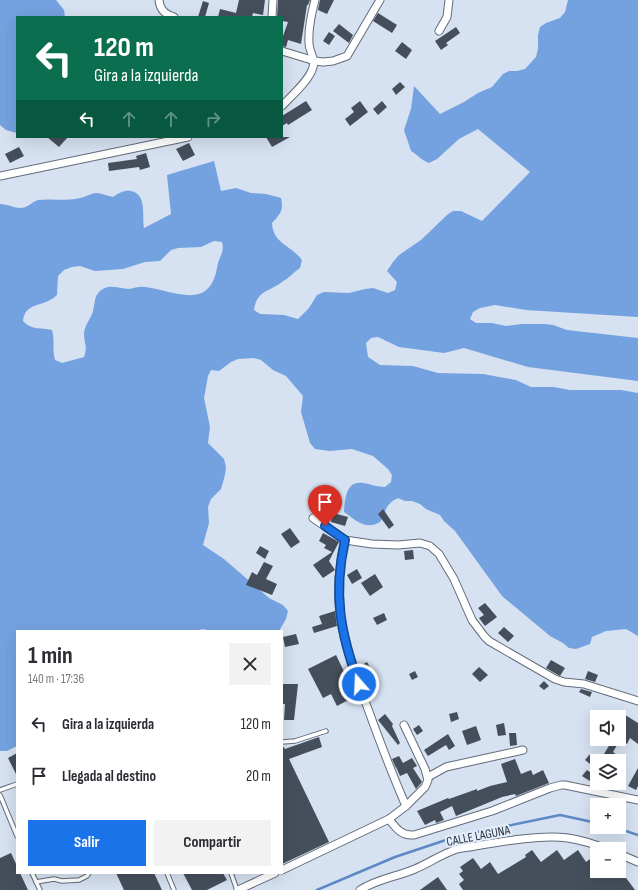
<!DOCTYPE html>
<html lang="es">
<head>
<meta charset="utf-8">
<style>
  body { margin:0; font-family:"Sofia Sans Condensed",sans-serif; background:#f2f2f3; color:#2b2b33; height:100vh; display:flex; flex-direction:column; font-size:15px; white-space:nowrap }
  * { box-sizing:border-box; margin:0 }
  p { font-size:13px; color:#7c7c81 }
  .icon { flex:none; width:22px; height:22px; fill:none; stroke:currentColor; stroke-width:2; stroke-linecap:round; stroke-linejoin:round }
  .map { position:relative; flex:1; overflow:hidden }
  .side { position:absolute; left:16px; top:630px; width:267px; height:244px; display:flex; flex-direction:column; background:#fff; border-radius:0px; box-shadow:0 4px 16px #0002 }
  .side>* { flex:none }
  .banner { position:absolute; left:16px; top:16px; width:267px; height:122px; border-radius:0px; box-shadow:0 4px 16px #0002; background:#0b6e4f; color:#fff; overflow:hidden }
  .controls { position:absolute; left:590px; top:710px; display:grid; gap:8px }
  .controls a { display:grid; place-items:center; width:36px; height:36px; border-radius:0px; background:#fff; box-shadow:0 4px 16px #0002; font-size:20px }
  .pin { position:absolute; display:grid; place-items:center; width:34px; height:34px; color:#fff; margin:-41px -17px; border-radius:50% 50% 50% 0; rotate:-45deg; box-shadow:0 0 4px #0007 }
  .pin .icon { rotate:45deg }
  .me { position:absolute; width:44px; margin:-22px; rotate:341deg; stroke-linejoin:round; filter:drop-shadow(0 0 3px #0008) }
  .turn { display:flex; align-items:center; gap:14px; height:84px; padding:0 12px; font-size:18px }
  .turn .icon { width:52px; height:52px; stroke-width:2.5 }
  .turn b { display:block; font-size:28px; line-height:34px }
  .lanes { display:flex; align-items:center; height:38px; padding:0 12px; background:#0003; justify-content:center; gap:20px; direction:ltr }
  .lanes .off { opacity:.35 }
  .round { display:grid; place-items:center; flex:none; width:42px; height:42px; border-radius:0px; background:#f2f2f3 }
  .summary { display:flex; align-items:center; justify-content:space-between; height:68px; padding:0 12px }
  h1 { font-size:24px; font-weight:700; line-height:30px }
  .action { display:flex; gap:8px; margin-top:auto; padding:8px 12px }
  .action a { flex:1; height:46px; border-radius:0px; background:#1a73e8; color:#fff; font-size:16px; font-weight:700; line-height:46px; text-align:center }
  .action a+a { background:#f2f2f3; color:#2b2b33 }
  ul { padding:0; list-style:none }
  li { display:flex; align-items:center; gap:12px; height:52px; padding:0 12px }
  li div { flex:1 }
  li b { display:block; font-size:15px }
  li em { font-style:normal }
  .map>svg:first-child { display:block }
  .forest { fill:#74a2e0; fill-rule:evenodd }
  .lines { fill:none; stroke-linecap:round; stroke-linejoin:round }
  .stream { stroke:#5c89c5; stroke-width:2.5 }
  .building { fill:#454f5c }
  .lane-casing { stroke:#626c79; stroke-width:5.5 }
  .street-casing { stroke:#626c79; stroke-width:9 }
  .lane { stroke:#fff; stroke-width:3.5 }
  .street { stroke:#fff; stroke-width:7 }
  .route-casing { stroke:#114b97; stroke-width:10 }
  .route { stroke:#1a73e8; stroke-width:7 }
  .labels { text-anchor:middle; stroke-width:4; stroke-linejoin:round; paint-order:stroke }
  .street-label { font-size:13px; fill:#2a2f34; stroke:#e3effe }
</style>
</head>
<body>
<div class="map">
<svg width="638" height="890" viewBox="0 0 638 890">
  <rect width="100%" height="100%" fill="#d6e1f1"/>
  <g class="forest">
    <path d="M0,0H56L64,10L65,17H17V133L6,130L0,125Z"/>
    <path d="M568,0H638V317L526,310L495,305L480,308L473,312L470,319L476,323H492L506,326L522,324H545L553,325L567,330L638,338V381L528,367L464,348L444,353L399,347L378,337L371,338L366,343L368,357L380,365L413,366L438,373L483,374L516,380L531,387H554L570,390H621L638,393V636L626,629L606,631L592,637L590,644L576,649L569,648L563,643L550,636L502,596L455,531L444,521L440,515L426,509L420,504L412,501H405L398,498C386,504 387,508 382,519C381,521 380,522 378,523C365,530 354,519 344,512C345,499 346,480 363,483C371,484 377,487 385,487L391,482L392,475L388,469L373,456L352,449L330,451L315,449L310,443L301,412L303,396L286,376L273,370L261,360L254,358L238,359L231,362L219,371L211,370L208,376L204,398L210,427L208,443L224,459L226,467L225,475L221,489L211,499L208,507L209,523L203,545L224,559L269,598L283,605L288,611L286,619L279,631H211L203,629L194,631H17V746L7,751H0V204C7,204 14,208 21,208C27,208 32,202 38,200C53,198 69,202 84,197C89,195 93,193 98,193C103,194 108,196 113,197C119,193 124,190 131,191C147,194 142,215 144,228L171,214L167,175L214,161L221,191L236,188L251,193L266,194L281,198C284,211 280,214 272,223C273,244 291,245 302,260L300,268C294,272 289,278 282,282C269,292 257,290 254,310L260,314L284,315L298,319L309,308L317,295L324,292L349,293L365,289L373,288L388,293L395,290L397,282L387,271L393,262L399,255L421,240L447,215L453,211H461L482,221L530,172L478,129L459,139L437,159L429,163C421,160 418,155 411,151L404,130L411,109L414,86L440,114L464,102L478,93L492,87L503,74L509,71H517L525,69L536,57L538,49V35L540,27L546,23L560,18L565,12ZM214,241L222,242C225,253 218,258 217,268C209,312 173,290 145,287C139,286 135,288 129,289C119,289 109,283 100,291C94,296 95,304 93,311C91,319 85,324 84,333C84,343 88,347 84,357L62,363L55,360C52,350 55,340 52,330C40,327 33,331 23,321C25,301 44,308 57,295L58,276L64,270L72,267L80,266L95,271L123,269L145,262L160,261L171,250L178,248L201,247Z"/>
  </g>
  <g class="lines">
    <g class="stream">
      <path d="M614,827L638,835"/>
      <path d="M317,890L395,857L458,836L560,815L597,823"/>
    </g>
  </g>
  <g class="building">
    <path d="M239,0H265L263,15L253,13L252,17H218L220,9L236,13Z"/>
    <path d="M278,0H310L308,5H307L301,44L288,40L286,47L282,46V39L288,22L282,21V17H277Z"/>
    <path d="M320,0H334L327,14L318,10Z"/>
    <path d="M203,1L209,3L205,17H198Z"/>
    <path d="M378,13L397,25L392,33L373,21Z"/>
    <path d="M339,24L353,35L349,43L333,31Z"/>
    <path d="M456,27L460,33L446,43L448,45L441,50L435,41Z"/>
    <path d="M329,32L335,36L329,45L323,41Z"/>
    <path d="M402,42L412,50L406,59L395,51Z"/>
    <path d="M400,82L405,87L396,95L392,89Z"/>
    <path d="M306,101L312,110L288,125L287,123L282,126V116Z"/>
    <path d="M360,101L368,112L350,126L345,119L354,112L351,108Z"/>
    <path d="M382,101L387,107L378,115L373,109Z"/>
    <path d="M47,137H68L59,147Z"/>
    <path d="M266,137H290L272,147Z"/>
    <path d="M189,143L195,155L183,161L176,149Z"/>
    <path d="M19,147L24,156L10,163L5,154Z"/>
    <path d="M146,153L150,167L140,170L139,167L109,171L108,163L137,159L136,156Z"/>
    <path d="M383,509L394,525L389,529L378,514Z"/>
    <path d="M333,513L348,517L345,526L331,522Z"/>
    <path d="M290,528L300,542L291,548L281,534Z"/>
    <path d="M323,533L339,542L329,561L335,570L323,578L313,565L332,552L324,548L326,545L319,541Z"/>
    <path d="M260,546L269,551L265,559L256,553Z"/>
    <path d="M413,550L414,559L405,560L404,551Z"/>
    <path d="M264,562L273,566L266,579L277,584L272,595L246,585L252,572L257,575Z"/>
    <path d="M357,569L362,578L352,584L347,575Z"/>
    <path d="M375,574L383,587L370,596L361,583Z"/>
    <path d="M485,603L497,617L485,626L479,618L484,615L478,608Z"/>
    <path d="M335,611L337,626L314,633L312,627L322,624L319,616Z"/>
    <path d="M384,613L387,620L377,625L373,618Z"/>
    <path d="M504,627L514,636L508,642L498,633Z"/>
    <path d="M296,634L299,644L285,647L283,637Z"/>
    <path d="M336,655L356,696L337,706L331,694L323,698L308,669Z"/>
    <path d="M551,660L565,668L560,676L546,668Z"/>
    <path d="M367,662L375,677L369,680L362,665Z"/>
    <path d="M479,667L488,675L480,682L472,674Z"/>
    <path d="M415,671L418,677L412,680L409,674Z"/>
    <path d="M588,671L598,675L595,682L585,679Z"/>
    <path d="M544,681L549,686L544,690L539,686Z"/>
    <path d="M283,684H298L294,720H284L285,704H282Z"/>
    <path d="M581,689L592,692L590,697L579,692Z"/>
    <path d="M457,712L459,719L451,722L449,714Z"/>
    <path d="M622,713L638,723V744L630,738L627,744L620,740L613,752L625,761H614L604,754L613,739H619V719Z"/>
    <path d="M385,714L393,724L392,726L400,743L398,745L378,720Z"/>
    <path d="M504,723L506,735L498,736L496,725Z"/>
    <path d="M419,725L423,731L417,735L413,729Z"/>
    <path d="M476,726L481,740L467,745L462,731Z"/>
    <path d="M509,733H516L517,745L510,746Z"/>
    <path d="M448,734L455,746L449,750L446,745L428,756L424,750Z"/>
    <path d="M319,737L322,747L289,759L329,842L282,864V745L285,749Z"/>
    <path d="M17,753V776L8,758Z"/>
    <path d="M590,754L595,758L590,764L585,760Z"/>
    <path d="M399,756L403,763L412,758L417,766L413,768L422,782L416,789L407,773L400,776L396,767V768L392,759Z"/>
    <path d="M515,759L521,774L531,770L533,775L543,770L549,783L516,796L515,794L502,797L456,816L452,806L440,812L444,820L436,823L435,820L425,825L417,811L448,798L449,799L477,789V791L490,786L507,782L501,764Z"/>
    <path d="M638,768V786L636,790L628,786Z"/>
    <path d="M587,770L597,777L593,783L582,776Z"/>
    <path d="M532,850L541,862L557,850L564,860L578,850L586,862L597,854V871H621L635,890H463L459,884L464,880L459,874L463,871L460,867L473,858L481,869L490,862L498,874L526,857L525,855Z"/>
    <path d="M11,853L17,866V873H20L28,890H0V858Z"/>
    <path d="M116,873H154L162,890H124Z"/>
    <path d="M183,873H223L227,880L207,890H192Z"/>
    <path d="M438,877L447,890H420Z"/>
  </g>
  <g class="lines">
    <defs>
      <g id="lane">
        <path d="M282,742L295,741L326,731"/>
        <path d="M0,790L17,784"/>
        <path d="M0,795L17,836"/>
        <path d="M32,873L40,890"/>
        <path d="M167,873L174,890"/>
        <path d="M231,873L237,890"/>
        <path d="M36,882L54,879L62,881L79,880L87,876L89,873"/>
      </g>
      <g id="street">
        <path d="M159,0C160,10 165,14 174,17"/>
        <path d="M272,17L273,0"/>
        <path d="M439,31L447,17L449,0"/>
        <path d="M282,51L315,61L323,62L333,61L347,56L380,0"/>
        <path d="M282,106C291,96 310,80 313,67C316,58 309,52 309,43C308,28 311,15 315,0"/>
        <path d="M0,176L188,137"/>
        <path d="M313,518L345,540L372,544L398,545L420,543L430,546L439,554L454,579L472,620L484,636L489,641L555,679L564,682L584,684L638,701"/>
        <path d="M345,540C339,566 336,592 341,619C346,650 357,680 368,709C380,742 392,774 406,806"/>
        <path d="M428,777L446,767L523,750"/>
        <path d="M389,819C396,828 401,836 414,835L492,811L550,788L561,785H565L638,800"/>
        <path d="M619,854L638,862"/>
        <path d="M282,870L389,819L406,806L425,787L428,780L425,769L404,725"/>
        <path d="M238,890L275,873"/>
        <path d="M360,890C377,879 396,877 415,869C429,863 442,854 457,849C490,844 535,834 568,838C581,840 594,844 606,849"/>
      </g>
    </defs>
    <use href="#lane" class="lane-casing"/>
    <use href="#street" class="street-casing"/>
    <use href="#lane" class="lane"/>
    <use href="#street" class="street"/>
  </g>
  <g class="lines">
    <defs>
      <path id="route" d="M325,526L345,540C333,594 340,633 359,684"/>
    </defs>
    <use href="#route" class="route-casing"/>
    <use href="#route" class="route"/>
  </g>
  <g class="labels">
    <g class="street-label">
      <text transform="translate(478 835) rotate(-11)" y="5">CALLE LAGUNA</text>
    </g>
  </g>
</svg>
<div class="controls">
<a><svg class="icon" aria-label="sound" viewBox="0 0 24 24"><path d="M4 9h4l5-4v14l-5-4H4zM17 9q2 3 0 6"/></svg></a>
<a><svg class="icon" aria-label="layers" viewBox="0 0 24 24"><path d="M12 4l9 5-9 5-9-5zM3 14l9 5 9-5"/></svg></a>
<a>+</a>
<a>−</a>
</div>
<div class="pin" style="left:325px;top:526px;background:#d93025"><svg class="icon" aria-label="arrive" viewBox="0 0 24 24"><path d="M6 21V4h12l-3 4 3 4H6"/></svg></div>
<svg class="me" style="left:359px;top:684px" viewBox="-20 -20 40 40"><circle r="17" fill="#1a73e8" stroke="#fff" stroke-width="3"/><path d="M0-11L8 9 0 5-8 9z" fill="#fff"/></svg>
<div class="banner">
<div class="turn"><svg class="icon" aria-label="left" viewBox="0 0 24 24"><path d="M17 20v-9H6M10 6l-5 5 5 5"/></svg><div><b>120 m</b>Gira a la izquierda</div></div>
<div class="lanes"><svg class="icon" aria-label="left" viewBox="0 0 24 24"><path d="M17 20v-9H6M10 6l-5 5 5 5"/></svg><svg class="icon off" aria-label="ahead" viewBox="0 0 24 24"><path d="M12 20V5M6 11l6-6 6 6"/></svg><svg class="icon off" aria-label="ahead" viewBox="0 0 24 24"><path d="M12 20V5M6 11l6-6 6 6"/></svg><svg class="icon off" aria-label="right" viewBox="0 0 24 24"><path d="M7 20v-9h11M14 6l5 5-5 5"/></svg></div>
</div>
<section class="side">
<div class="summary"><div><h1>1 min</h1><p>140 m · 17:36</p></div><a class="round"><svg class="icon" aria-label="close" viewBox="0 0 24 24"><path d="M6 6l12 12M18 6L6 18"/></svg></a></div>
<ul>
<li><svg class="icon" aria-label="left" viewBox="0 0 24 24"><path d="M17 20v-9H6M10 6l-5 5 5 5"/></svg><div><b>Gira a la izquierda</b></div><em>120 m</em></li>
<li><svg class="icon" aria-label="arrive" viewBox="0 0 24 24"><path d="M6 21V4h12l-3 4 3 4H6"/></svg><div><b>Llegada al destino</b></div><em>20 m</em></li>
</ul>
<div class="action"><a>Salir</a><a>Compartir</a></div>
</section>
</div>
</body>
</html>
